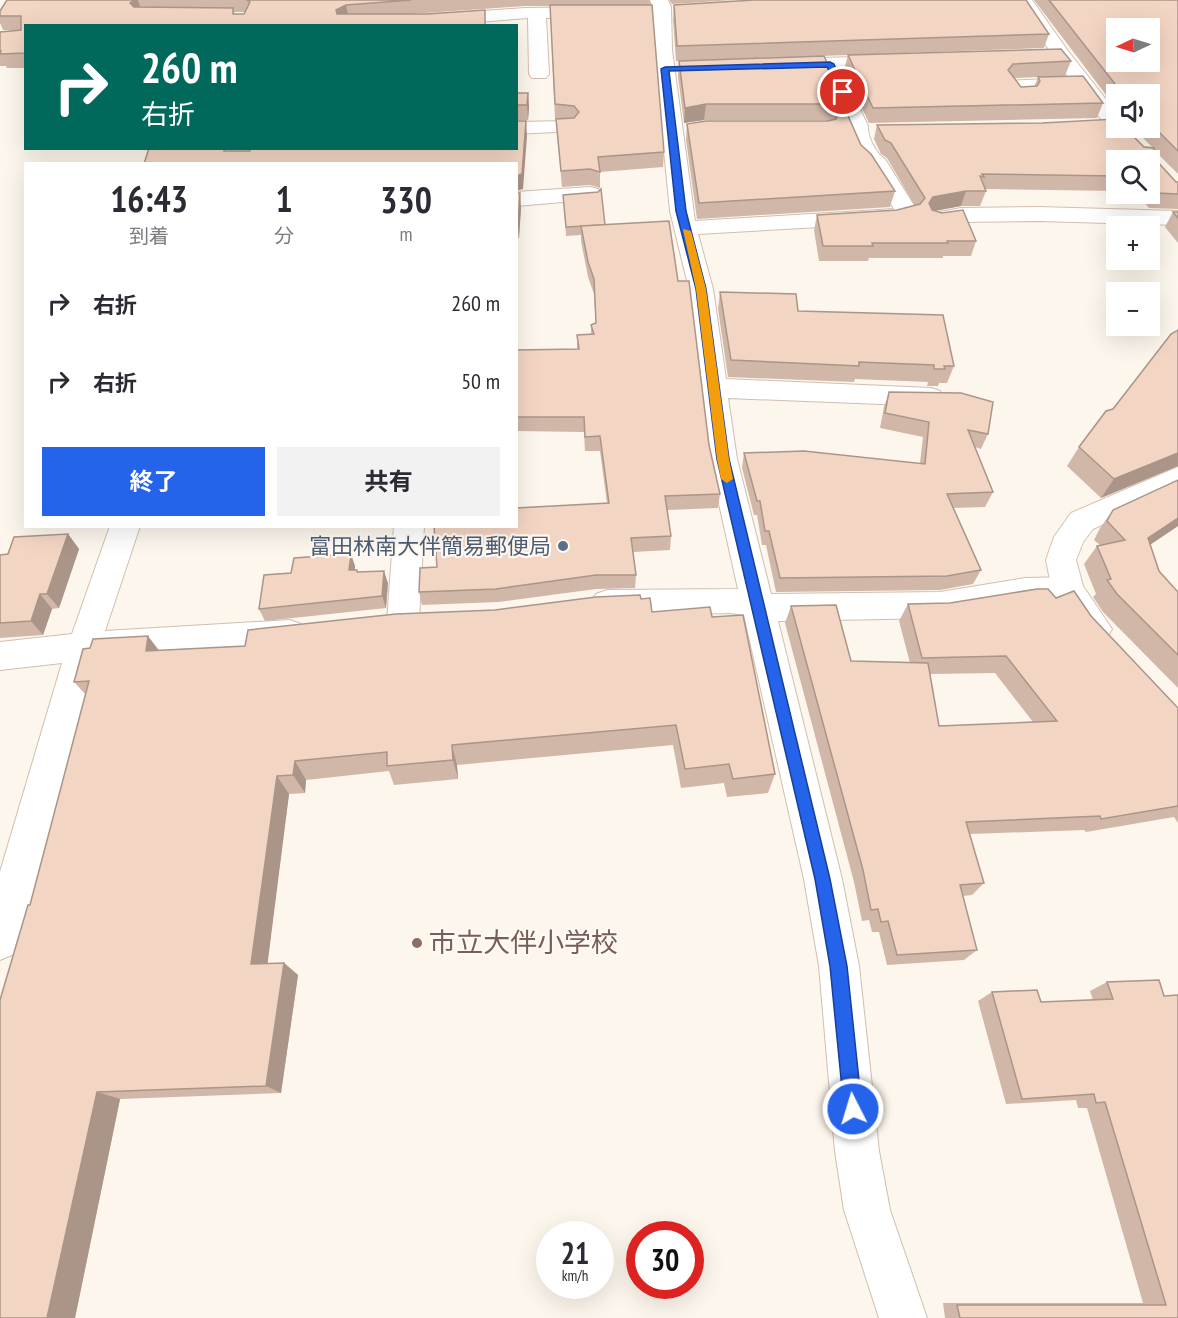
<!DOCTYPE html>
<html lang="ja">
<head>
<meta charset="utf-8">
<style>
  body { margin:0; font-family:"PT Sans Narrow","Noto Sans JP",sans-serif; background:#f2f2f3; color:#2b2b33; height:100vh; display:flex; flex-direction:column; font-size:22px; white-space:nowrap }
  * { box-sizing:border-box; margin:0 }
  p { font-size:20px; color:#7c7c81 }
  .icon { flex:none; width:33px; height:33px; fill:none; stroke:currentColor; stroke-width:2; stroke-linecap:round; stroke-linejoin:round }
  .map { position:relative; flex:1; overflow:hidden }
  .panel { position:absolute; left:24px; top:162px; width:494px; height:366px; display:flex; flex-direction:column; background:#fff; border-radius:0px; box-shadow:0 6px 24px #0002 }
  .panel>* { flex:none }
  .top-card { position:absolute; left:24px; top:24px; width:494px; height:126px; border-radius:0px; box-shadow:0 6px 24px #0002; background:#00695c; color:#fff; overflow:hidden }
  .needle { width:39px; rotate:266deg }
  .tools { position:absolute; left:1106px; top:18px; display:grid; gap:12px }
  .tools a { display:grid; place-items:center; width:54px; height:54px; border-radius:0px; background:#fff; box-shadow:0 6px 24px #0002; font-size:30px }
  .speed { position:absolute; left:536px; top:1221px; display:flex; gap:12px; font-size:30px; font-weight:700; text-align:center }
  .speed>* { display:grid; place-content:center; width:78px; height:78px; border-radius:50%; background:#fff; box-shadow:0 6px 24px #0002; line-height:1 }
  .speed small { font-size:15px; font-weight:400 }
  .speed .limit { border:9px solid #d22; background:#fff; color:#111 }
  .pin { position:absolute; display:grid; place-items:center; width:51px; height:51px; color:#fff; margin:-26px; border:3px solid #fff; border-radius:50%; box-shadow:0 2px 6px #0007 }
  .me { position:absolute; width:66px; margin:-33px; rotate:355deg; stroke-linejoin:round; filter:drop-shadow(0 0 4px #0008) }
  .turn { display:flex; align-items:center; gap:21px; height:126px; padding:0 18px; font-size:27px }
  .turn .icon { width:78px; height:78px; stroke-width:2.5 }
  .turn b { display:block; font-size:42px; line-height:51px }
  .eta { display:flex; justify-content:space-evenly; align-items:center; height:102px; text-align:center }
  .eta b { font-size:36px; font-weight:700; line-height:42px }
  .cta { display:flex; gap:12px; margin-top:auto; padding:12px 18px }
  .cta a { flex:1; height:69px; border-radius:0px; background:#2563eb; color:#fff; font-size:24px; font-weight:700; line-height:69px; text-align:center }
  .cta a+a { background:#f2f2f3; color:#2b2b33 }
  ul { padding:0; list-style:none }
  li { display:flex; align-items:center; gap:18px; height:78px; padding:0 18px }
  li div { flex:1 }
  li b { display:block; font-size:22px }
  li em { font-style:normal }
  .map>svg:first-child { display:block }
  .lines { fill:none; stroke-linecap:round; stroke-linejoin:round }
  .street-casing { stroke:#d1beb0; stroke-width:2 }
  .secondary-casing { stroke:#d6c0b0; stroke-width:2 }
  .street { fill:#fff; fill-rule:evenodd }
  .secondary { fill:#fff; fill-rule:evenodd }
  .wall { fill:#d1b7a8; fill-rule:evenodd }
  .shaded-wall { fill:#aa9588 }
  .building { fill:#f3d5c3; stroke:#aa9588; stroke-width:1.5; fill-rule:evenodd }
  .route { fill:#2563eb; stroke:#184099; stroke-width:1.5 }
  .slow { fill:#f59e0b }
  .service-dot { fill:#5c6f8a; stroke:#fffaf3; stroke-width:2 }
  .education-dot { fill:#8d6e63; stroke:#fffaf3; stroke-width:2 }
  .labels { text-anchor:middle; stroke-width:4.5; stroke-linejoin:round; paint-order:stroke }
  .service-label { font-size:22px; fill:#4e5e75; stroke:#fffaf3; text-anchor:end }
  .near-education-label { font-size:27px; fill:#785e54; stroke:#fffaf3; text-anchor:start }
</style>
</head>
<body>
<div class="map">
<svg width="1178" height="1318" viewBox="0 0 1178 1318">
  <rect width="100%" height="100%" fill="#fdf6ec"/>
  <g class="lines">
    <defs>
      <g id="street">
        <path d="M650,0H668L671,7L672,50L695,221L894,209L869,168L859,160L847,131L848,126L823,70L777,69L775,65L777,61L784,59L891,56L898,58L900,62L898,66L891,68L841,69L868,126C867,136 876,154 885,159L918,212L915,217L892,223L698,234L713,289L726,379L931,388L940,391L944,397L940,403L931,406L728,398L737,459L771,594L940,592L1025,578L1068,577L1079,581L1084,590L1079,599L1068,603L1025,604L940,618L778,621L842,879L859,966L879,1151L890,1210L927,1318H879L844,1210L835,1151L819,966L804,879L744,615L731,613L607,616L596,612L591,603L596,594L607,590L738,589L709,459L689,289L670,211L654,50L653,7Z"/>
        <path d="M1014,0H1032L1068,51L1116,112V128H1124L1123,129H1109L1078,90L1028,91L1032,96L1029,100H1015L1005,85L1008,81L1069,78Z"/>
        <path d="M596,7L602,8L605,12L602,16L546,18L549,74L546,78H532L529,74L528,18L429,26H340L349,21L525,8Z"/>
        <path d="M567,121L574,123L577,127L574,131L516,134V122Z"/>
        <path d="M233,148H254L253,164H231Z"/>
        <path d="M590,187L598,189L601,194L598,199L516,206V192Z"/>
        <path d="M1039,207L1178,211V225L1039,221L961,222L937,226L929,224L926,219L929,214L961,208Z"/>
        <path d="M110,526H140L105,631L290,620L301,624L306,633L301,642L290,646L96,659L20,940L14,954L0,960V872L62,663L0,670V642L72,634Z"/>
        <path d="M394,526H424L419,621L414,630L403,634L392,630L387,621Z"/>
      </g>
      <path id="secondary" d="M1178,467V489L1093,529L1083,542L1076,560L1083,586L1112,629L1107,638L1096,642L1085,638L1057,599L1052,590L1046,560L1054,537L1071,513Z"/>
    </defs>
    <use href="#street" class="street-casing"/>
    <use href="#secondary" class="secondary-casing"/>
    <use href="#street" class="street"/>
    <use href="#secondary" class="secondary"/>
  </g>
  <g class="wall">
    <path d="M7,0H650L664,152L663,167L600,172V188L590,185L562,187L557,134L556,119H555L550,6H525L411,14L486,26H26V68H7L6,66H0V32L21,30H3L0,23V11ZM234,12H245L244,14H235Z"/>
    <path d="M669,0H734L672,4Z"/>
    <path d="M1034,0H1178V174L1154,150L1155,159L1176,182H1178V209L1149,208L1137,194H1149V160H1116V191L985,189L986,191L980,206H961L934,211L976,241L971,256H943V258H869L868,261H819L814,230L817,215L897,210L915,206L887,158L881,154L874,139L877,125L1152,147L1133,128H1149V94H1116V108Z"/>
    <path d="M674,5L1049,34L1044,48L676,61L673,19Z"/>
    <path d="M848,55L1071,61L1065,76L1039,77L1103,103L1097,118L869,123L844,70ZM1038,77L1034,87H1021L1014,78Z"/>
    <path d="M824,56L861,145L895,191L890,207L697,219L686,140L687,124L828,121L825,120H704L684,123L678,76L679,61Z"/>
    <path d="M516,93H528L529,107L528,120H516Z"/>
    <path d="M516,193L521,208L519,238L516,239Z"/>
    <path d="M563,195L605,225L678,281L709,445L720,494L718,508L667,510L671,536L670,550L633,552L636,575L635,588L596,589L498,602L422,605L419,592L437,567L607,503L600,451H585L584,432L516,431V350L577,349V335H591V325L596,323L594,294L588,277L581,241V235L566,236Z"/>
    <path d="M1173,212H1178V243L1165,227Z"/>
    <path d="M720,292L798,311L954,366L947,383H939L938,386H927L928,382L855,379L854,382L728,377L718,309Z"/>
    <path d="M889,392L988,434L981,449L975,447L993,492L985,507L953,508L981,570L973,584L940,590L776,592L766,545H762L757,515H754L742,468L744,453L920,463L923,437L880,428L884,407Z"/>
    <path d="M1113,409L1178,466L1101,498L1067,466L1079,447Z"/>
    <path d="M1178,480V526L1150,545L1159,571L1178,592V688L1103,612L1093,597L1096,594L1084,564L1097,546L1100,545L1094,540L1100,528L1113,510Z"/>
    <path d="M68,534L79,549L59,608L52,609L43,635L0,638V555L8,554Z"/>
    <path d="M355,566V570L357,572L388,583L386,608L265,621L259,609L291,573Z"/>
    <path d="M1056,598L1091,616L1178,708V823L1174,817L1086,832L1084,830L970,834L984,883L972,895L963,896L977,950L964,960L887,965L879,932H872L869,920L862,921L854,882L785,623L791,606L851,661L910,663L899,621L908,604L950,603ZM995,673L1033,722L939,726L930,674Z"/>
    <path d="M641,599L652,612L712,617L775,774L768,793L727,797L724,783L681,788L673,745L457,765L458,779L394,785L389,771L306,780L305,793L289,794L267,963H284L298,975L281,1093L120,1099L75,1318H0L30,905L86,695L74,682L159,650L245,646L495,610Z"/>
    <path d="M1107,982L1164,996L1178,1318H945L943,1303H1143L1087,1108H1078L1076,1100L1006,1104L978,1001L992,992L1041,1002L1093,1000L1090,991Z"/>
  </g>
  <g class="shaded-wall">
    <path d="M134,0H138L142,12L135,17L130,3Z"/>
    <path d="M346,5L349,19L339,24L336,10Z"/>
    <path d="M528,93L529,107L528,120L527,105Z"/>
    <path d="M706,104L704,120L684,123L685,108Z"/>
    <path d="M526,121L527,136L523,189L516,191V176Z"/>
    <path d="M966,191L961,206L929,212V203L933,197Z"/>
    <path d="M520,193L521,208L519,238L518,224Z"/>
    <path d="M1178,453V466L1101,498L1114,479Z"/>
    <path d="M1178,518V526L1133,556L1148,538Z"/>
    <path d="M68,534L79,549L59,608L47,594Z"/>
    <path d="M351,554L355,566L354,583L349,570Z"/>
    <path d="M384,571L388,583L386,608L382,596Z"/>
    <path d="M40,594L52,609L43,635L31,621Z"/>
    <path d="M148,636L164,657L146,651Z"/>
    <path d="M452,745L457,765L458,779L453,760Z"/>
    <path d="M295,761L306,780L305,793L293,775Z"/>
    <path d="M277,776L289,794L266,976L251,964Z"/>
    <path d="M284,963L298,975L281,1093L266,1086Z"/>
    <path d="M97,1092L120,1099L75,1318H47Z"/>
  </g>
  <g class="building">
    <path d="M7,0H134L130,3L134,7L233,8V14H244L250,2L247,0H411L346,5L336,10L337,14H427L485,10V26H26V53L0,54L1,51H0V32L21,30V16H0V11Z"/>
    <path d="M754,0H1026L1049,34L677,46L674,5Z"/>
    <path d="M1049,0H1178V151L1149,122V94H1123ZM1116,28H1149V62H1116Z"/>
    <path d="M550,5H652L664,152L598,157L600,172L590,169L561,171L556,119L574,118L579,112L574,106L555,104Z"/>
    <path d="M1061,49L1071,61L1013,64L1008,70L1021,87L1037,86L1040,81L1038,77L1083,76L1103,103L873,108L848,55Z"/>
    <path d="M824,56L849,111L848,116L861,145L871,154L895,191L699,203L687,124L706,121H828L836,119L840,111L836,106L828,104H706L685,108L679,61Z"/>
    <path d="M516,93H528L527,105H516Z"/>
    <path d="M1116,119V128H1125L1144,147L1154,148L1155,159L1176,182H1178V194L1157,193L1149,184V160H1116V176L982,174L984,177L980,176L986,191H966L933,197L929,203L932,210L942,213L963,210L976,241H947L948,243H872L873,246H823L817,215L897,210L920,204L925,198L891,143L885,140L877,125L1042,123Z"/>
    <path d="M516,121H526L522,174L516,176V164H144L149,148H225L224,151H250V148H516Z"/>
    <path d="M601,189L605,225L566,227L563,195L598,192Z"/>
    <path d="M516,193H520L518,224H516Z"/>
    <path d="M1173,212H1178V218Z"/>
    <path d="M669,221L678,281H689L709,445L720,494L665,496L671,536L631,538L636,575H596L496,589L419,592L420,568L437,567L434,526H516V508L609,503L600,436L585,437L584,417H516V350L579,349L577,335L594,334L591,325L596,323L594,279L588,262L581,226Z"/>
    <path d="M720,292L796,294L798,311L943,315L954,366H944L945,369H934V365L859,362V366L731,360Z"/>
    <path d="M1178,330V453L1114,479L1079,447L1106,411L1113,409L1171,334Z"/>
    <path d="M889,392L961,393L993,402L988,434L968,430L993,492L947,494L981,570L947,576L780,578L769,531H765L760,501H757L744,453L804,451L925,464L929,422L885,413Z"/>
    <path d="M1178,480V518L1148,538L1159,571L1178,592V655L1117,594L1107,580L1111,579L1097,546L1125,540L1107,521L1113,510Z"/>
    <path d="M68,534L47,594H40L31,621L0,623V555L8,554L14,537Z"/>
    <path d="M351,554L349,570H357V572L384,571L382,596L259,609L264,575L291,573L294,558Z"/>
    <path d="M1037,589H1048L1056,598L1074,591L1091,616L1178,708V806L1101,819L1100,816L966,822L984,883L960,885L977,950L897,955L888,921L881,922L878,909L871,910L863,870L791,606L836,605L851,661L928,663L939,726L1057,721L1006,656L922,658L908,604L950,603Z"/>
    <path d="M640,595L641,599L650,598L652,612L710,607L712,617L743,615L775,774L733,779L729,764L685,769L676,725L452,745L453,760L387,766V752L295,761L293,775L277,776L251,964L284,963L266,1086L97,1092L47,1318H0V1000L28,905H30L89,681L74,682L83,649L90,648L93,639L148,636L146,651L245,646L248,630L396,614L495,610L596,597Z"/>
    <path d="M1159,980L1164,996L1178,995V1318H960L957,1305H1166L1105,1102L1096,1103L1094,1094L1022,1099L992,992L1037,990L1041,1002L1113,999L1107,982Z"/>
  </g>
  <path class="route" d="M830,62L834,64L846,94H841L827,67L669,71L686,211L706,289L729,459L830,879L847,966L862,1109L860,1115L853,1118L847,1115L844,1109L830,966L815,879L717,459L696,289L676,211L661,69L665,67Z"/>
  <path class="slow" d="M683,229L691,231L706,289L729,459L733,479L727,483L721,479L717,459L696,289Z"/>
  <circle class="service-dot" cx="563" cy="546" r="6"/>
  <circle class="education-dot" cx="417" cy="943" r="6"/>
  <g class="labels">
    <g class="service-label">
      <text x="551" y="554">富田林南大伴簡易郵便局</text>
    </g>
    <g class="near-education-label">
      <text x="429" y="952">市立大伴小学校</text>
    </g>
  </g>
</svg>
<div class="tools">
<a><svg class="needle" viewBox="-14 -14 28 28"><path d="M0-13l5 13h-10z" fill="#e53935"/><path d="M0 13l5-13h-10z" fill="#7c7c81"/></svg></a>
<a><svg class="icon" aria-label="sound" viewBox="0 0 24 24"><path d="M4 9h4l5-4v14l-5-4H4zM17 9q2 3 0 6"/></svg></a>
<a><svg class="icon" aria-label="search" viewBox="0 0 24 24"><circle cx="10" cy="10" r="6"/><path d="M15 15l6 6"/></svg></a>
<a>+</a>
<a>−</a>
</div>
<div class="speed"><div>21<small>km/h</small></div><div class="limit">30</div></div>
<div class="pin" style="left:843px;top:92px;background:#d93025"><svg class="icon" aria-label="arrive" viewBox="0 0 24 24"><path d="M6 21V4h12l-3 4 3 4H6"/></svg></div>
<svg class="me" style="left:853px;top:1109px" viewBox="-20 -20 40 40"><circle r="17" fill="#2563eb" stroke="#fff" stroke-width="3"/><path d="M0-11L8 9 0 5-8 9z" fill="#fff"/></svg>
<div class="top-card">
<div class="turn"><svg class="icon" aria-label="right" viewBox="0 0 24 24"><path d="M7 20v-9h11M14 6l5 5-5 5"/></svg><div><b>260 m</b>右折</div></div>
</div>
<section class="panel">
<div class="eta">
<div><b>16:43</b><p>到着</p></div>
<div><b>1</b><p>分</p></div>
<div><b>330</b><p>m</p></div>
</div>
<ul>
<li><svg class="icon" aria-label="right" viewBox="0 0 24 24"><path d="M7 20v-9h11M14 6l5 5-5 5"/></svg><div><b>右折</b></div><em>260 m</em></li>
<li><svg class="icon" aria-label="right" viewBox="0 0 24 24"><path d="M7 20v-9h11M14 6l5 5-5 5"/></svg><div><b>右折</b></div><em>50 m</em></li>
</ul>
<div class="cta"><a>終了</a><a>共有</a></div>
</section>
</div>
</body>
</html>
